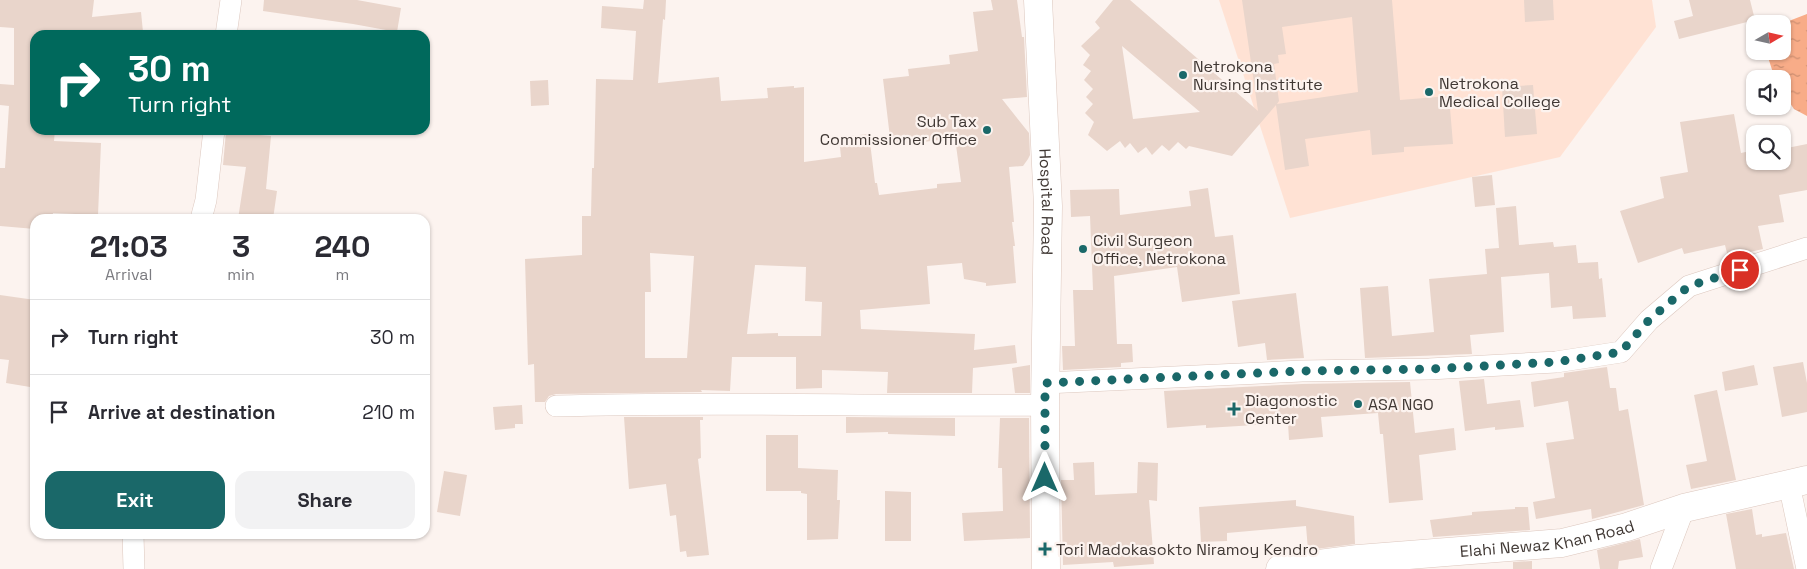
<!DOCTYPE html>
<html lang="en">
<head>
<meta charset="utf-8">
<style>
  body { margin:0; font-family:"Space Grotesk",sans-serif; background:#f2f2f3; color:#2b2b33; height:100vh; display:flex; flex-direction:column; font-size:19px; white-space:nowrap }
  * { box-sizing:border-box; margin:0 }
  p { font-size:16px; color:#7c7c81 }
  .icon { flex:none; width:28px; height:28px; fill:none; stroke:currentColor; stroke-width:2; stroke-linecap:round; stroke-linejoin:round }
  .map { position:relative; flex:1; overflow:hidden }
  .sheet { position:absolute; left:30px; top:214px; width:400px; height:325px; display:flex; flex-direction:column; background:#fff; border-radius:15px; box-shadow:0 1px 4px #0004 }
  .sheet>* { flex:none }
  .top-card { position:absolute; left:30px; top:30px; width:400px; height:105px; border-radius:15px; box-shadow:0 1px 4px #0004; background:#00695c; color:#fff; overflow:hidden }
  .needle { width:32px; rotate:81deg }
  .controls { position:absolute; left:1746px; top:15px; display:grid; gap:10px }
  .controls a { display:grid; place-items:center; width:45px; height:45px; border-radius:10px; background:#fff; box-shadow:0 1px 4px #0004; font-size:25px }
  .pin { position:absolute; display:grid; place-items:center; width:42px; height:42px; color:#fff; margin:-21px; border:2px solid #fff; border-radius:50%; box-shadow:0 1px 5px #0007 }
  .me { position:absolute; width:55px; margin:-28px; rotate:0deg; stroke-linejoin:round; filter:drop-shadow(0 0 4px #0008) }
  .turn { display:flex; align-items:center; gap:18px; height:105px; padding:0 15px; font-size:22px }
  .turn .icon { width:65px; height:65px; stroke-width:2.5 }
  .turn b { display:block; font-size:35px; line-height:42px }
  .eta { display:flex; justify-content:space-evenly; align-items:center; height:85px; text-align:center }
  .eta b { font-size:30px; font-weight:700; line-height:35px }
  .action { display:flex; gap:10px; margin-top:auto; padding:10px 15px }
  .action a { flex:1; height:58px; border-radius:15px; background:#1a6869; color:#fff; font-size:20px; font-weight:700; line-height:58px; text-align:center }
  .action a+a { background:#f2f2f3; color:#2b2b33 }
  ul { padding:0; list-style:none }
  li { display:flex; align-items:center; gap:15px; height:75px; padding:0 15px; border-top:1px solid #e1e1e2 }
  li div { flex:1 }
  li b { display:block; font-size:19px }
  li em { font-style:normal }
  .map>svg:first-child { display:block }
  .built { fill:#ffe2d4 }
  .water { fill:url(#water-ripples) }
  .building { fill:#e9d5cb; fill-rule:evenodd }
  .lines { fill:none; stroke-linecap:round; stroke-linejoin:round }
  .minor-casing { stroke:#dcc7be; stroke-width:22 }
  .tertiary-casing { stroke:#dcc7be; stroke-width:29 }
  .minor { stroke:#fff; stroke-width:21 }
  .tertiary { stroke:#fff; stroke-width:28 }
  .route { stroke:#1a6869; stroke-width:9; stroke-dasharray:0 16.2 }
  .poi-dot { fill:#1a6869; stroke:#fcf3ef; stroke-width:2 }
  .labels { text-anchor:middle; stroke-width:4.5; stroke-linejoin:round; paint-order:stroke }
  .poi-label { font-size:16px; fill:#403834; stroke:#fcf3ef; text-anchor:start }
  .street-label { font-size:16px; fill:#403834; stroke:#fcf3ef }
</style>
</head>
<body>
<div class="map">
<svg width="1807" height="569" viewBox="0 0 1807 569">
  <defs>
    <pattern id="water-ripples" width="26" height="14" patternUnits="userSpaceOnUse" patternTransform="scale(1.25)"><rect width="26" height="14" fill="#f8ac88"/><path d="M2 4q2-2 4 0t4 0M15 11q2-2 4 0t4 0" fill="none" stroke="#ca8d70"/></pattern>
  </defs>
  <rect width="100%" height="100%" fill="#fcf3ef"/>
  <path class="built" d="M1219,0H1652L1656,27L1560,157L1290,218Z"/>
  <path class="water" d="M1807,14V116L1794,109L1783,93L1782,79H1775L1766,51H1782V24H1781Z"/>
  <g class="building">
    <path d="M0,0H94L92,17L141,12L143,32L111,35H35V130H55L54,141L101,143L98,215L53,213L52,219H35V229L0,226V168H5L9,106L0,105V84L14,85V28L0,27Z"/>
    <path d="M264,0H357L401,8L397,32L353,24L263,11Z"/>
    <path d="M644,0H666L665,20L663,19L658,83L719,77L721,101L768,98L767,88L794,86V88L804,87V162L841,157L839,137L869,134L875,183H877L879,195L937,188V184L961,182L955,138L891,146L883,79L909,76L908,69L950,64L949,55L978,51L973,12L993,10L991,0H1017L1022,37H1024L1027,97L1002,99L1029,133L1030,155L1028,159L1023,166L1009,167L1014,222H1012L1015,246H1013L1016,283L986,286V283L964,279L962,263L927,266L930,304L860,310L861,329L975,334L974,350L1015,345L1017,363L973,368L972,393H887L888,372L822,370V388L796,389V357H732L730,391L701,390L702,392L556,394L549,396L545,402H535L534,364L528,365L525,259L582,255V216H591L592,168H594L596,79L633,80L636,31L601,28L602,6L643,9ZM650,253L694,256L687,358H645V292H651ZM755,265L806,267L805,301L822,302L821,336H778V333L747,334Z"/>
    <path d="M1113,0H1130L1258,111L1242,0H1392L1400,100L1449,96L1453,144L1404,147V152L1372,155L1370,130L1305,139L1309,166L1285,170L1276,105L1232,156L1189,146L1186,149L1178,142L1169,151L1162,145L1152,155L1146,147L1138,153L1130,143L1125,148L1120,141L1107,151L1088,135L1094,122L1085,113L1093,104L1086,97L1093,89L1084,80L1091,71L1083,65L1090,55L1081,46L1100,28L1095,22ZM1352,17L1358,92L1277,104L1279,101L1274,64L1279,63L1278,55L1286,54L1282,27ZM1122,46L1200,112L1133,119Z"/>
    <path d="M1524,0H1553L1554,20L1525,22Z"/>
    <path d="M1689,0H1750L1755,20L1679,39L1674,21L1693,16Z"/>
    <path d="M548,80L549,105L531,106L530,81Z"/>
    <path d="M1533,85L1537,134L1505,137L1502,87Z"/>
    <path d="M1734,114L1741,153L1755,150V161H1782V149L1807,144V190L1779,195L1784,222L1758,226L1763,249L1728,257L1725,245L1684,254L1682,248L1638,263L1620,211L1664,198L1660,177L1688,172L1680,122Z"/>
    <path d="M226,132L271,136L266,189L277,191L273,219H238L246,167L223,165Z"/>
    <path d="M1492,175L1495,205L1475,207L1472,177Z"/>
    <path d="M1208,188L1215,237L1233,235L1240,294L1182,302L1177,267L1114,276L1117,344H1132L1133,362L1121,363V367L1063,370L1062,346H1075L1073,290H1093L1090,216L1071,217L1070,190L1119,189L1120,215L1191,206L1189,191Z"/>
    <path d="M1516,206L1519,245L1553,242L1554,247L1576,245L1578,263L1598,262L1599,279L1602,278L1606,317L1573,319L1572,306L1551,308L1549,273L1501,277L1504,332L1470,335L1472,354L1365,358L1360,288L1388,286L1392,336L1434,332L1429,279L1487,274L1485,249L1499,248L1496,208Z"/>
    <path d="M1296,293L1304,358L1267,360L1265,343L1238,347L1232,301Z"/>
    <path d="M0,295L35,300V351L30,387L6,383L9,360L0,359Z"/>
    <path d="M1803,362L1807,383V412L1782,417L1773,367Z"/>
    <path d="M1030,365V393H1015L1012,368Z"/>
    <path d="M1754,365L1758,385L1725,391L1722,372Z"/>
    <path d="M1607,367L1610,388H1616L1619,411L1628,409L1644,505L1592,519L1591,509L1536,519L1533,502L1555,498L1546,443L1574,439L1568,401L1534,407L1531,382L1564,377V373Z"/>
    <path d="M1484,379L1487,404L1520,400L1524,427L1495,430V427L1465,431L1459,381Z"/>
    <path d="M1410,382L1415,433L1454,428L1456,450L1419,455L1423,500L1389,503L1383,434H1380L1378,413L1321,417L1323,437L1289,440L1288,423L1206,428V425L1167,428L1164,391L1302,384Z"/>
    <path d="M1717,390L1736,480L1691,489L1686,465L1707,461L1694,395Z"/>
    <path d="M522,405L523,424H515V428L495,430L493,407Z"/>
    <path d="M624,417H703V420H700L701,458L698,459L709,555L687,557L686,551L680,552L676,515L670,516L666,484L629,489Z"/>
    <path d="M846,417L955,418V436L888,434V432L846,433Z"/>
    <path d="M1000,418H1029L1030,538L964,541L962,513L1003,511L1002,468H998Z"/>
    <path d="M766,435H798V468L838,470L837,500H840L838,539L807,540V494L801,493V491H766Z"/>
    <path d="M1094,462L1095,495L1137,493L1138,462L1158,463L1157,501L1149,500L1154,564L1114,567L1113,562L1063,565L1061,480H1074L1073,463Z"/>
    <path d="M444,471L467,475L460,516L437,512Z"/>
    <path d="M885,491L911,492V541H885Z"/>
    <path d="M1296,500V506L1354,516L1355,544L1308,550L1306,526L1227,533V541L1201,542L1199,507Z"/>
    <path d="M1515,507H1528L1530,530L1433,537L1430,520L1472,515V512L1515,509Z"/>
    <path d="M1752,509L1756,535L1762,534V537L1786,533L1794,569H1736L1726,514Z"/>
    <path d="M1640,539L1643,557L1619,561L1618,569H1600L1597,550Z"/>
    <path d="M1532,561V569H1513V562Z"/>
  </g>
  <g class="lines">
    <defs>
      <g id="minor">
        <path d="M226,35L231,0"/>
        <path d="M201,219L206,200L214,130"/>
        <path d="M1045,383L1302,371L1429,369L1556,362L1621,352L1649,320L1689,286L1807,248"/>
        <path d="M556,406C719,401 882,407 1045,405"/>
        <path d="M1789,484L1807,569"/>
        <path d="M133,534L134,569"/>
        <path d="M1661,569L1684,508"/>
      </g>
      <g id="tertiary">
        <path id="s1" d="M1038,0L1048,206L1045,405L1046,569"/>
        <path id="s2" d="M1280,569L1358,559L1562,543L1627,527L1684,508L1807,480"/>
      </g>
    </defs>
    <use href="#minor" class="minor-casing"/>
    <use href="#tertiary" class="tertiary-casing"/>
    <use href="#minor" class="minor"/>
    <use href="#tertiary" class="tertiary"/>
  </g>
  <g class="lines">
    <path class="route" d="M1045,478V383L1302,371L1429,369L1556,362L1621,352L1649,320L1689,286L1740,270"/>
  </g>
  <g class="poi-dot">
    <circle cx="1183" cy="75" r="5"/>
    <circle cx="1429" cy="92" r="5"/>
    <circle cx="987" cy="130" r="5"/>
    <circle cx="1083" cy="249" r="5"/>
    <circle cx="1358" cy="404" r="5"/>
    <path d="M1231.5 401.5h5v5h5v5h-5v5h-5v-5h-5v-5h5z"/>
    <path d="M1042.5 541.5h5v5h5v5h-5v5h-5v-5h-5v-5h5z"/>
  </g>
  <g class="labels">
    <g class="poi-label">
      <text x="1193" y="72">Netrokona<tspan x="1193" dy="18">Nursing Institute</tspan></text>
      <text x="1439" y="89">Netrokona<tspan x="1439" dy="18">Medical College</tspan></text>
      <text x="977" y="127" text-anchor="end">Sub Tax<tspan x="977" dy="18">Commissioner Office</tspan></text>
      <text x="1093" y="246">Civil Surgeon<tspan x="1093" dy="18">Office, Netrokona</tspan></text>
      <text x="1245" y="406">Diagonostic<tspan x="1245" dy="18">Center</tspan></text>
      <text x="1368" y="410">ASA NGO</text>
      <text x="1056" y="555">Tori Madokasokto Niramoy Kendro</text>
    </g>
    <g class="street-label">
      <text dy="6" stroke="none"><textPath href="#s1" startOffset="202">Hospital Road</textPath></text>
      <text dy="6" stroke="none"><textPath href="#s2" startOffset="269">Elahi Newaz Khan Road</textPath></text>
    </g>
  </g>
</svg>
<div class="controls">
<a><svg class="needle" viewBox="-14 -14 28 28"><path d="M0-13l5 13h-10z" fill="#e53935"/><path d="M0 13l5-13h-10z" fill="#7c7c81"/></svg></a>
<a><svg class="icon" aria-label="sound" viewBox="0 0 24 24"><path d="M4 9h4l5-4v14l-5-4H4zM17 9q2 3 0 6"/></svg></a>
<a><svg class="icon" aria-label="search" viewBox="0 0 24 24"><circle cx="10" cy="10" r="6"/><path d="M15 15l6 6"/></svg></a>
</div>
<div class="pin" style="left:1740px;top:270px;background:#d93025"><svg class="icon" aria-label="arrive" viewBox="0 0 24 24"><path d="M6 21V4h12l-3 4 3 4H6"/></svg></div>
<svg class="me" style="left:1045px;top:478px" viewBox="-20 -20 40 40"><path d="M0-17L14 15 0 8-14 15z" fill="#1a6869" stroke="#fff" stroke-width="4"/></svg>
<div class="top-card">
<div class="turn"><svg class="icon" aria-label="right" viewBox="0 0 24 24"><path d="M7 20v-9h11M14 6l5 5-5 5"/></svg><div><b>30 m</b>Turn right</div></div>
</div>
<section class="sheet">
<div class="eta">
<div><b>21:03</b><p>Arrival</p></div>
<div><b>3</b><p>min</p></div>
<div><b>240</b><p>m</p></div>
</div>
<ul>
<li><svg class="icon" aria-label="right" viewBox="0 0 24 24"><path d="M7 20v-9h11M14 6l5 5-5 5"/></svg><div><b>Turn right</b></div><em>30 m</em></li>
<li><svg class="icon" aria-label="arrive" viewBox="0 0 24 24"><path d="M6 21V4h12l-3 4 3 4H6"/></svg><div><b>Arrive at destination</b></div><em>210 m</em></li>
</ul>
<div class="action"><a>Exit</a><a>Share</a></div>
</section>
</div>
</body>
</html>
